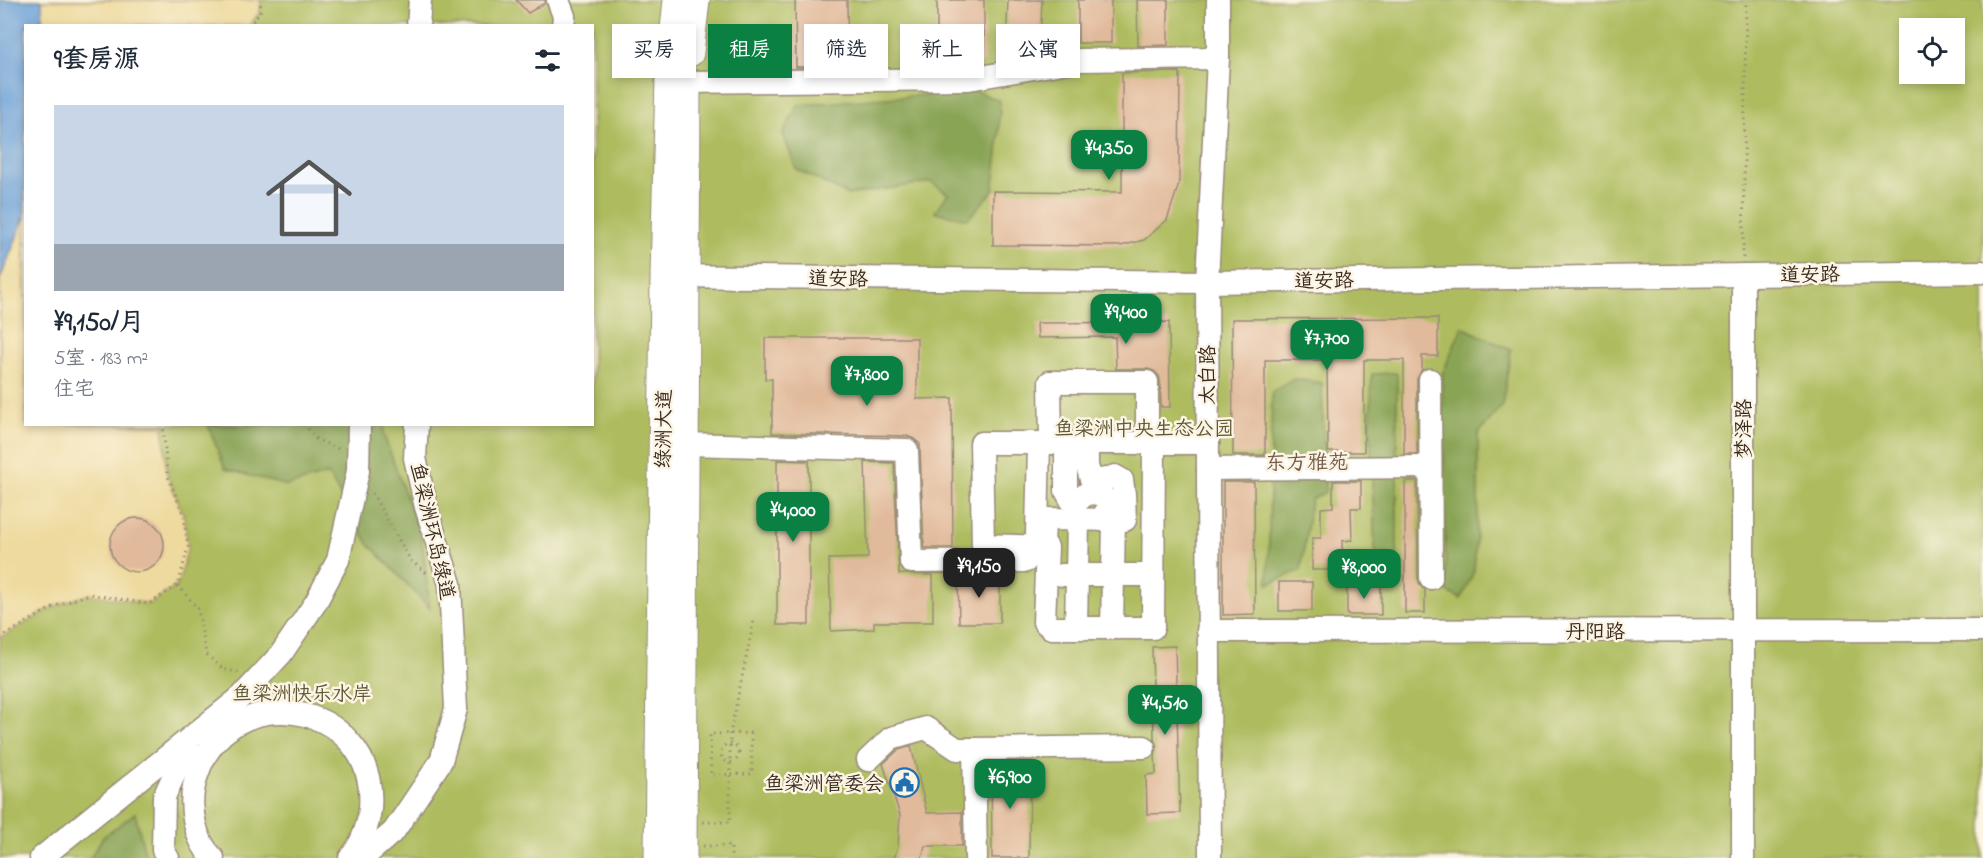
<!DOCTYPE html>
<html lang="zh">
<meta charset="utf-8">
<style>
body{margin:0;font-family:"Indie Flower","LXGW WenKai TC",sans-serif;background:#f2f2f3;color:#1f2937;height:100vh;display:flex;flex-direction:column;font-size:22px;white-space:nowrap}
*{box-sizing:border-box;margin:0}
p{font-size:20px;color:#747a83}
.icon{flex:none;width:33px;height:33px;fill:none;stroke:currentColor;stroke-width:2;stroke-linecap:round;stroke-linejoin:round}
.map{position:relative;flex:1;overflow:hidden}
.sheet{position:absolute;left:24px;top:24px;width:570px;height:402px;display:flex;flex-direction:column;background:#fff;border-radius:0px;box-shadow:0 3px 9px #0003}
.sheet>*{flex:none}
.hud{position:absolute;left:612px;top:24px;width:570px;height:54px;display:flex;gap:12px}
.tools{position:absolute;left:1899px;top:18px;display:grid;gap:12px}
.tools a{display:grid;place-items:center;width:66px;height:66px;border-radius:0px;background:#fff;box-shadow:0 3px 9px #0003;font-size:30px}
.price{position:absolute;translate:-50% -51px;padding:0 14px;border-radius:12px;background:#0b8043;color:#fff;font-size:20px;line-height:39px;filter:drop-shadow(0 2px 3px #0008)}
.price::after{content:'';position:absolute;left:50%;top:36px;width:18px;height:14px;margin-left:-9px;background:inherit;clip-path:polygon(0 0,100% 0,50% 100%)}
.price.selected{background:#222;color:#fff}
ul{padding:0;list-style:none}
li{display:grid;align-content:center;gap:12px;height:318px;padding:0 30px}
li span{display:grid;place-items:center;height:186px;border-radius:0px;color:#555}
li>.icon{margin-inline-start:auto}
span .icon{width:108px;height:108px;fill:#fffc;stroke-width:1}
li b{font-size:26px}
h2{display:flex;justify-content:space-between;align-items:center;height:72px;padding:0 30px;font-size:26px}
.chip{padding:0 21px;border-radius:0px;background:#fff;box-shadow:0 3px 9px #0003;font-size:21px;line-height:54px}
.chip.selected{background:#0b8043;color:#fff}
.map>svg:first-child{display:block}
.green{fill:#aebc5f;stroke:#74733e;stroke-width:1.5;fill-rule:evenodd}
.forest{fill:#8aa456;stroke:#62673a;stroke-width:1.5}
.sand{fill:#eeda9e;stroke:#94825e;stroke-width:1.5}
.water{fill:#6da2d9;stroke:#54667c;stroke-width:1.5}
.building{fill:#e1ba9b}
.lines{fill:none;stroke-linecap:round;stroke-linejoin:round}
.minor-casing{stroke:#998a78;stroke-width:25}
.major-casing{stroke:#998a78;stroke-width:29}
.path{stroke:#998a78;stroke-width:3;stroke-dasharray:1.5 4.5;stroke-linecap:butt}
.minor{stroke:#fff;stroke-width:22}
.major{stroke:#fff;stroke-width:27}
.labels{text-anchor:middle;stroke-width:5;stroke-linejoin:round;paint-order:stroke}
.street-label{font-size:20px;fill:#3b2a1e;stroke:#fcf5e5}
.park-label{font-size:20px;fill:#5e5632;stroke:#fcf5e5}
.poi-label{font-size:20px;fill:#3b2a1e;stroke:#fcf5e5;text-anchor:end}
.neighbourhood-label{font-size:21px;fill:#755c4a;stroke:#fcf5e5}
</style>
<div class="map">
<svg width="1983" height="858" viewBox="0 0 1983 858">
<rect width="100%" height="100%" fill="#fcf5e5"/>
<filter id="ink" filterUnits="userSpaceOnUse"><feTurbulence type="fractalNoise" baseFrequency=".0167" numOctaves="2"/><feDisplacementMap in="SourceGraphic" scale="12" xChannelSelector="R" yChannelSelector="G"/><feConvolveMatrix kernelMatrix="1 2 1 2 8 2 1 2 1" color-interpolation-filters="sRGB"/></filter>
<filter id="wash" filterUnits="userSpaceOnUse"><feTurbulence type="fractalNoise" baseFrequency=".008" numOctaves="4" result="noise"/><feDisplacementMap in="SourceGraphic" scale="24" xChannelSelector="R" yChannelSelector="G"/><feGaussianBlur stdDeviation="1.35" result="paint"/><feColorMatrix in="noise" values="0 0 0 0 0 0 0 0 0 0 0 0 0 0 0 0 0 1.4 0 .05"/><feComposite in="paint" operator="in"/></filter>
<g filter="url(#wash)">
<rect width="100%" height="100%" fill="#f7ead2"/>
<path class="green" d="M42 0H1983V858H0V279L25 216 26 424H592V26H42ZM1910 28H1954V74H1910Z"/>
<g class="forest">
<polygon points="976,91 1000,101 998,153 993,191 968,219 935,212 948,194 931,182 848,195 796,169 783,134 798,105"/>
<polygon points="1462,327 1511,350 1502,406 1478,434 1478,507 1474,571 1461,599 1446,591 1442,375"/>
<polygon points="1397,373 1397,563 1387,570 1375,550 1370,426 1372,374"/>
<polygon points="1294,379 1322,383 1325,492 1311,500 1301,570 1268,584 1272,392"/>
<polygon points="208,425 385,425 383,433 422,540 430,608 368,543 328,474 287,486 225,469"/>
<polygon points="135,813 146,858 90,858 103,837"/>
</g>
<g class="sand">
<polygon points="42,0 261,0 260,12 249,26 42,25"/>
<polygon points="25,216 26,424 163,425 167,474 184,516 188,547 178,585 149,604 89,594 53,607 0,638 0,279"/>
</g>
<polygon class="water" points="0,0 42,0 42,25 26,26 25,216 0,279"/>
<g id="blocks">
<g class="building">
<polygon points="516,0 545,0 545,3 528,13"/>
<polygon points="795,0 847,0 848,67 796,67"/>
<polygon points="937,0 984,0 984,63 968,66 937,66"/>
<polygon points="1008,0 1042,0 1040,49 1006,47"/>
<rect x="1078" y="0" width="33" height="43"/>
<polygon points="1137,0 1168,0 1168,45 1138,46"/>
<polygon points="1180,72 1179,184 1167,220 1144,240 1121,246 993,245 993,191 1122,192 1122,73"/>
<polygon points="1438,318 1438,356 1422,356 1422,369 1417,379 1417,454 1404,454 1404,360 1364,360 1364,452 1328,452 1327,360 1265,360 1265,455 1233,455 1232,319"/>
<polygon points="1169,322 1170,407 1161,407 1160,381 1159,376 1154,371 1147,369 1116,369 1115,337 1038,338 1037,323"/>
<polygon points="765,338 917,338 917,399 952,398 953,548 924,548 920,450 920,444 914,439 907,436 772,433 772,379 765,379"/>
<polygon points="777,460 809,461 809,625 777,625"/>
<polygon points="865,462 894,463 899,574 933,575 933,622 874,622 874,629 831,631 829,559 868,558"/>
<polygon points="1333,481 1361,481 1361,508 1351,508 1352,540 1342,541 1343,570 1312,570 1312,538 1321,538 1321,508 1333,507"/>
<polygon points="1405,481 1417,481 1418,578 1420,585 1425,590 1425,613 1405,613"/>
<polygon points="1223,482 1254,482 1255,614 1223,615"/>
<circle cx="137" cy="545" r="27"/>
<polygon points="958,575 1000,575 1000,623 959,623"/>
<rect x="1279" y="582" width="33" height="29"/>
<rect x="1347" y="585" width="34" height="30"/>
<polygon points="1175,646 1180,813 1147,814 1146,775 1156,774 1155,755 1157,747 1154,739 1152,647"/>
<polygon points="911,746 927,813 962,812 962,846 925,846 922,858 894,858 898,846 900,815 883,764 898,750"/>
<polygon points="991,762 1030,762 1029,858 992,858"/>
</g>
</g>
</g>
<g filter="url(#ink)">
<use href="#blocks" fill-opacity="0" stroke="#998a78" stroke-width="1.5"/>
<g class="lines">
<defs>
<g id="minor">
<polyline points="558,0 564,16 563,26"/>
<polyline points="418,26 420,0"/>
<polyline points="688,82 969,79 1080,60 1218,58"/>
<polyline points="1743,275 1743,858"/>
<polyline points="669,276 1207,282 1983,272"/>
<polyline points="1430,380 1431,578"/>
<polyline points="1051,443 1050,382 1147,382 1147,443"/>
<polyline points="1066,443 1066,491 1071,500 1078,501 1087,493 1100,494 1110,503 1102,520"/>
<polyline points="685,444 907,450 911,562 1026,561"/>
<polyline points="1154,444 1153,628 1051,628 1044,622 1047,547 983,545 981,443 1208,443"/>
<polyline points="1208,469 1430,467"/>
<polyline points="1037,534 1039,443"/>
<polyline points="1043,547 1044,519 1125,520 1124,494 1122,480 1115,476 1103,480 1091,479 1087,466 1087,443"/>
<polyline points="1062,575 1153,575"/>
<polyline points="1076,628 1078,520"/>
<polyline points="1112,628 1114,520"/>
<polyline points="1208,631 1983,630"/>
<polyline points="868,760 891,738 926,728 957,749 974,749"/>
<polyline points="41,858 242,696 281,654 316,602 338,560 358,471 359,424"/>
<polyline points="168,858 163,850 164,797 188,744"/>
<path d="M213 858C195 841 189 808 194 786 219 672 379 698 370 808 368 827 362 844 350 858"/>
<polyline points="363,858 394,831 441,761 456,709 450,584 426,507 415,458 417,424"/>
<polyline points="976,858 974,749 1144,747"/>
<polyline points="1210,858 1207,282 1218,58 1218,0"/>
</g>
<g id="major">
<polyline points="690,53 696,0"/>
<polyline points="658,858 664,276 669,77 677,0"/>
<polyline points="683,858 687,91"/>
</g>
</defs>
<use href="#minor" class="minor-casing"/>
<use href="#major" class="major-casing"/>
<g class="path">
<polyline points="249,26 260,12 261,0"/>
<polyline points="1743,258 1746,0"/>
<polyline points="304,424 316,439 341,450"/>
<polyline points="372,493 411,561 427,573"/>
<polyline points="178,585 198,609 206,654 223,669 241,673"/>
<polyline points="0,638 53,607 89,594 149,604 178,585 188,547 184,516 167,474 163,424"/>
<polygon points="751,733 752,774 711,775 710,734"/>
<circle cx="730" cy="753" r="9"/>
<polyline points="703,822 730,822 730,734 754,620"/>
<polyline points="703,846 731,846 731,858"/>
</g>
<use href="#minor" class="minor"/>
<use href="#major" class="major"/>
</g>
</g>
<defs>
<symbol id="civic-ring" viewBox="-11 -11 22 22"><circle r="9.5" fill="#fcf5e5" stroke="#1f6fb2" stroke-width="1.5"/><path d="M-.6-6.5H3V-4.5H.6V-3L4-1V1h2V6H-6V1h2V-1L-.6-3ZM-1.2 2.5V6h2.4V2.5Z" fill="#1f6fb2"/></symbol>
</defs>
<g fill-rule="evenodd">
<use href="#civic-ring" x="888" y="766" width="33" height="33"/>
</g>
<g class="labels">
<g class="street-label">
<text transform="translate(1810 274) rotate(-1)" y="7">道安路</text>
<text transform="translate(838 278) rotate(1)" y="7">道安路</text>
<text transform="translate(1324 280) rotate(-1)" y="7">道安路</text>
<text transform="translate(1207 375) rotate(-90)" y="7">太白路</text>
<text transform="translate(663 429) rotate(-89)" y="7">绿洲大道</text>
<text transform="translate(1743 429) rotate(-90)" y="7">梦泽路</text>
<text transform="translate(433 531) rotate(77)" y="7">鱼梁洲环岛绿道</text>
<text x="1595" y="638">丹阳路</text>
</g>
<g class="park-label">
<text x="1144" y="435">鱼梁洲中央生态公园</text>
<text x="302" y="700">鱼梁洲快乐水岸</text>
</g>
<g class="poi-label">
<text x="884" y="790">鱼梁洲管委会</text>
</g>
<g class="neighbourhood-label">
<text x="1307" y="469">东方雅苑</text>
</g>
</g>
</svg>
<div class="tools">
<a><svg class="icon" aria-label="locate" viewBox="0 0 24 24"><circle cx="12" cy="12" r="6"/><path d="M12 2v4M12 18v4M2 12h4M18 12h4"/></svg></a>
</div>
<b class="price" style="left:1109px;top:181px">¥4,350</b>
<b class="price" style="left:1126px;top:345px">¥9,400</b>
<b class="price" style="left:1327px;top:371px">¥7,700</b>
<b class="price" style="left:867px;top:407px">¥7,800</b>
<b class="price" style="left:793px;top:543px">¥4,000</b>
<b class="price selected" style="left:979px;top:599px">¥9,150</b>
<b class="price" style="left:1364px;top:600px">¥8,000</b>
<b class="price" style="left:1165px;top:736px">¥4,510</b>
<b class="price" style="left:1010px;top:810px">¥6,900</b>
<div class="hud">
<a class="chip">买房</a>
<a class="chip selected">租房</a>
<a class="chip">筛选</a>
<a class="chip">新上</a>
<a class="chip">公寓</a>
</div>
<section class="sheet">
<h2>9套房源<svg class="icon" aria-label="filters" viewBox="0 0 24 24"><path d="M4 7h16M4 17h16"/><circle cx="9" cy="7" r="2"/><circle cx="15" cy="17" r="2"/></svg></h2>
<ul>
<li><span style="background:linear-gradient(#c9d6e8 75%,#9aa5b1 0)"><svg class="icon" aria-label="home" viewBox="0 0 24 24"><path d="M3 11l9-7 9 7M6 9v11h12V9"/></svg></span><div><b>¥9,150/月</b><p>5室 · 183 m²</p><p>住宅</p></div></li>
</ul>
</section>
</div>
